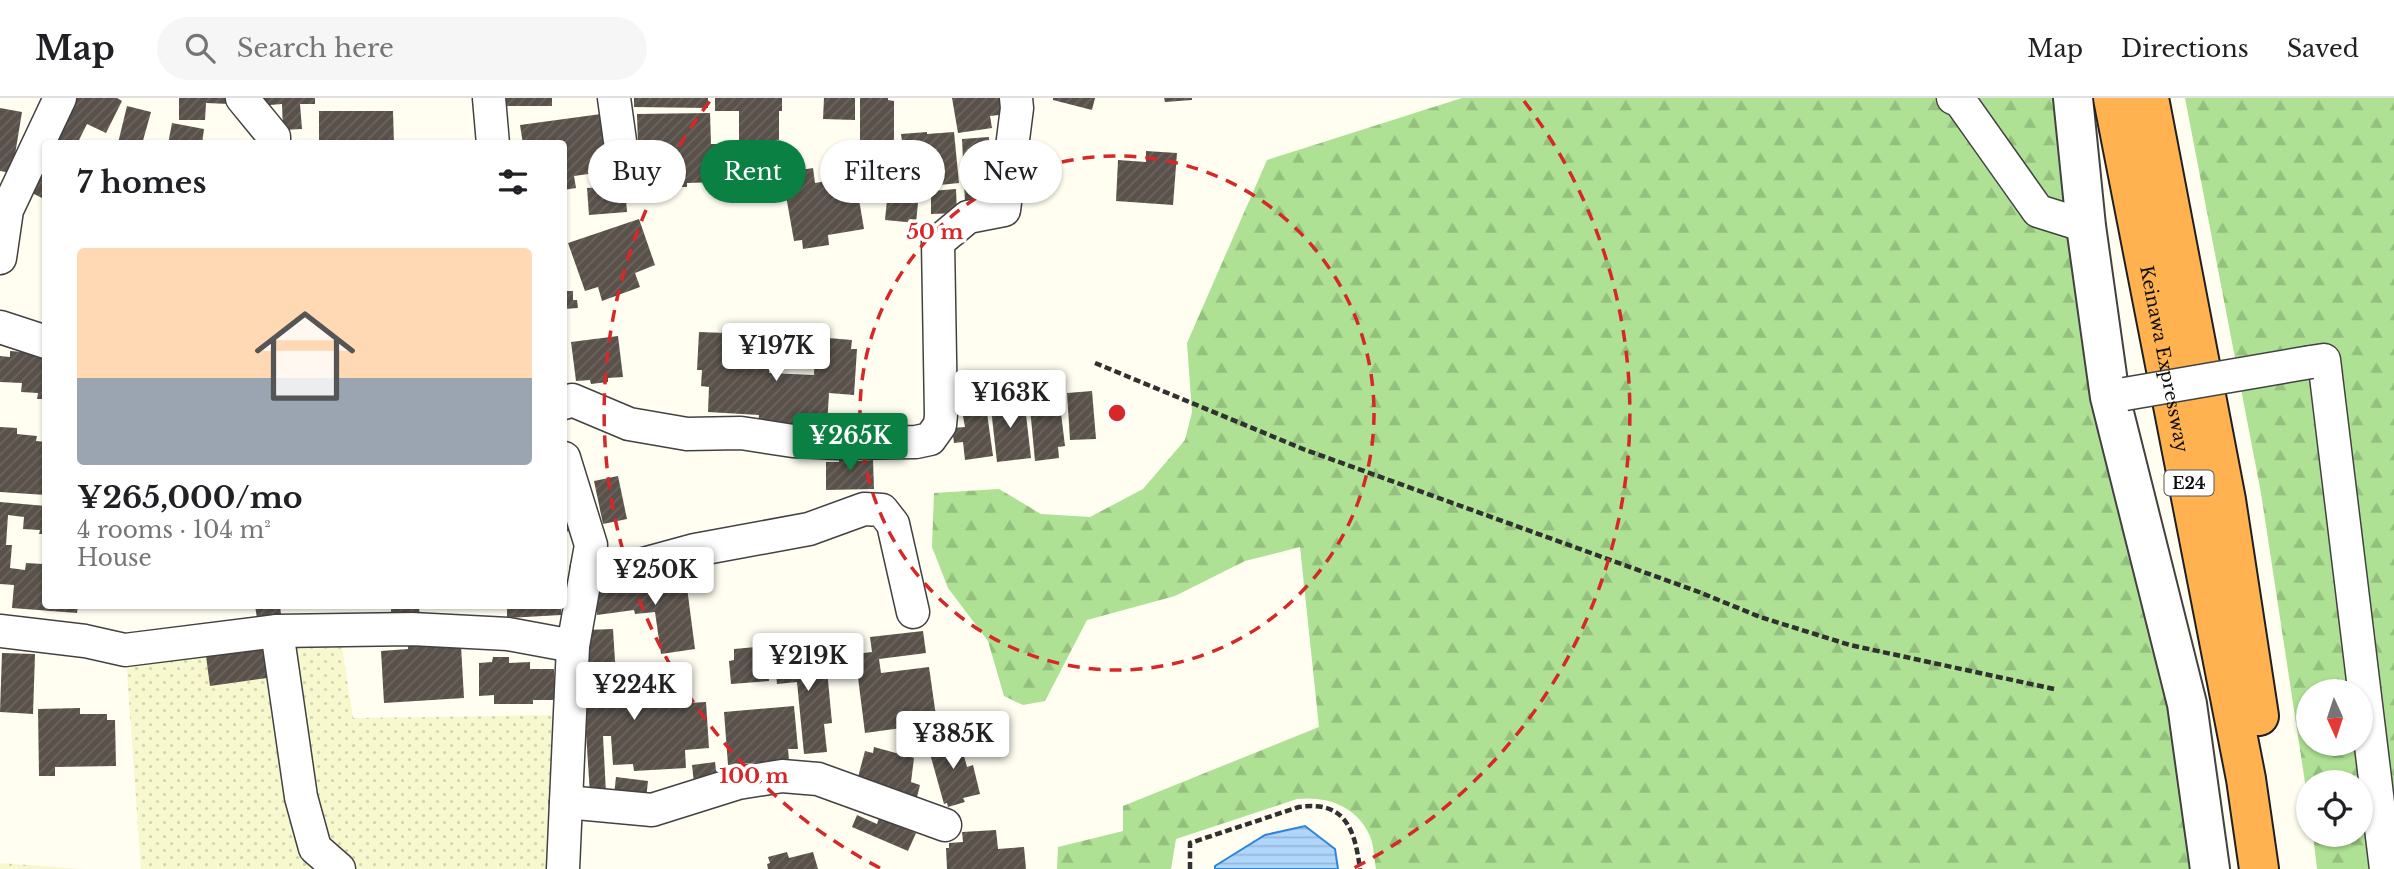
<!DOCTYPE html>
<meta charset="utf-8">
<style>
body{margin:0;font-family:"Libre Baskerville",serif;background:#f6f6f6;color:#202124;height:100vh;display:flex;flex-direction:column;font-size:26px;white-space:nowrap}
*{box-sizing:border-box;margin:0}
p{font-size:23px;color:#757577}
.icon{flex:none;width:38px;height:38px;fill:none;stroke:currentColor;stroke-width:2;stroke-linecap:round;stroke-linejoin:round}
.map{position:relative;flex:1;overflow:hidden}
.sheet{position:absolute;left:42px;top:42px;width:525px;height:469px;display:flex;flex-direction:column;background:#fff;border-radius:7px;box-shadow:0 2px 5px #0004}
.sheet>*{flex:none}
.hud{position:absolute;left:588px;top:42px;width:665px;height:63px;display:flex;gap:14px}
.needle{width:46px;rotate:177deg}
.controls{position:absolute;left:2296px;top:581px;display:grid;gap:14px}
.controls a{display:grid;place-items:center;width:77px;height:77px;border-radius:50%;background:#fff;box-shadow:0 2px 5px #0004;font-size:35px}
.price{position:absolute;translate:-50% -60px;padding:0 16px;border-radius:7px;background:#fff;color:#222;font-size:23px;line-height:46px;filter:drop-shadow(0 2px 4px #0008)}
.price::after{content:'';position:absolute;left:50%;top:42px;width:21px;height:16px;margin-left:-10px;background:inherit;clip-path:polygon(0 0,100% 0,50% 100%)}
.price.on{background:#0b8043;color:#fff}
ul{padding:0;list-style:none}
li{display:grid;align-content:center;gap:14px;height:371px;padding:0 35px}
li+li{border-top:2px solid #e0e0e0}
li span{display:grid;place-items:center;height:217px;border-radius:7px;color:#555}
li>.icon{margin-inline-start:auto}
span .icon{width:126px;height:126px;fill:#fffc;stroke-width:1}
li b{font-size:30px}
h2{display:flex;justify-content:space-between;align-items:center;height:84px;padding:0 35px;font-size:30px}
.chip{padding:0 24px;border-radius:32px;background:#fff;box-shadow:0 2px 5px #0004;font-size:24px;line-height:63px}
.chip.on{background:#0b8043;color:#fff}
header{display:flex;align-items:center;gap:42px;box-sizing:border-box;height:98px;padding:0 35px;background:#fff;border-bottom:2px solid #e0e0e0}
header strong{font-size:33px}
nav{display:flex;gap:38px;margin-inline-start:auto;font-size:24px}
.search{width:490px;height:63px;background:#f6f6f6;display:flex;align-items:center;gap:18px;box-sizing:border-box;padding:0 24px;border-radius:38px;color:#757577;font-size:26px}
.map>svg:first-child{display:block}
.farmland{fill:url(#farmland-dots)}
.forest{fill:url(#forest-firs);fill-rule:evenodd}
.water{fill:url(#water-rules);stroke:#2f84db;stroke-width:2}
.building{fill:url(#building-hatch)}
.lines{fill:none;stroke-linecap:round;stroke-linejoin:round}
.minor-casing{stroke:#424242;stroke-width:35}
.tertiary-casing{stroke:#424242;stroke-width:42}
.motorway-casing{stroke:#202020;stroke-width:42}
.path{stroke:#313131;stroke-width:4.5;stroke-dasharray:7 3.5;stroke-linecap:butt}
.minor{stroke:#fff;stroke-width:32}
.tertiary{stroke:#fff;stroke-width:38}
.motorway{stroke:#ffb24f;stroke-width:38}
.minor-bridge-casing{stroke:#424242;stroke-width:35;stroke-linecap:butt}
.minor-bridge{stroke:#fff;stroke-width:32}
.ring{fill:none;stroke:#d62828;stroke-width:3.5;stroke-dasharray:12 9}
.labels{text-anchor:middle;stroke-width:7;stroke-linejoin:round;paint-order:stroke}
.shield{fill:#fff;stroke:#575757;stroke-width:2}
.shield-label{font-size:16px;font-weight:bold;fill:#0f0f0f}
.street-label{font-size:18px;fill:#0f0f0f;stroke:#fff}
.centre{fill:#d62828;stroke:#fff;stroke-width:3.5}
.ring-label{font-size:21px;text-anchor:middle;font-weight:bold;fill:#d62828;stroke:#fff;stroke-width:7;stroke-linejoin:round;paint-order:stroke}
</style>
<header>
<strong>Map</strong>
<div class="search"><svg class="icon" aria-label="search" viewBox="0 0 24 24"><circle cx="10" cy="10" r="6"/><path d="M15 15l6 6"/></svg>Search here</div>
<nav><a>Map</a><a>Directions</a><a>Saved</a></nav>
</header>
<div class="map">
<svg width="2394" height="771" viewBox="0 0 2394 771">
<defs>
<pattern id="farmland-dots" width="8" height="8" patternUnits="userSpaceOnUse" patternTransform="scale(1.75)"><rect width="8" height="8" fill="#f7f8cd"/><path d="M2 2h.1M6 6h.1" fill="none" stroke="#d3d3af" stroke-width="1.8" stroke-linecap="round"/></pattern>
<pattern id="forest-firs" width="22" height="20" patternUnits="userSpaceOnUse" patternTransform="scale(1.75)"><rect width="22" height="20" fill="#aee193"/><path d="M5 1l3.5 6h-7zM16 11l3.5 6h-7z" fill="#94c07e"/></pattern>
<pattern id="water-rules" width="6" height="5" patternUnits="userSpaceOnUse" patternTransform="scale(1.75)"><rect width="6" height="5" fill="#afd7fc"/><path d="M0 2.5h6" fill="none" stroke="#95b7d7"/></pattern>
<pattern id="building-hatch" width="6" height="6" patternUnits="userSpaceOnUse" patternTransform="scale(1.75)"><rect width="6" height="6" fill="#59514a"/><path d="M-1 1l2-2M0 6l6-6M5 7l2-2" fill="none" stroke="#6c6560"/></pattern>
</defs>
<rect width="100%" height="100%" fill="#fffef1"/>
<g class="farmland">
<polygon points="340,536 353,620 561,617 556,771 340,771 324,757 287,540"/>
<polygon points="275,543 324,771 141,771 126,560"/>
<polygon points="0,765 84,771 0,771"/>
</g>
<g class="forest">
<path d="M1462 0H2058L2172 609 2194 771H1376C1374 761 1374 748 1370 738 1357 708 1327 698 1297 701L1176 741 1171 771H1057L1058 749 1123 733V708L1319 629 1300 449 1245 463 1175 498 1087 522 1045 603 1023 607 1004 598 988 543 948 490 932 449 934 395 999 391 1041 416 1090 419 1143 391 1185 342 1192 314 1187 245 1267 62Z"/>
<path d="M2185 0H2394V771H2317L2313 737H2361V684H2308V704L2261 395ZM2308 593H2361V646H2308Z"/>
</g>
<polygon class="water" points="1305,728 1335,751 1338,771 1215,771 1215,768 1265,737"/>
<g class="building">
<polygon points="77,0 117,0 122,3 106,35 87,26 77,46 54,46"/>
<polygon points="179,0 229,0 229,6 206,5 205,22 179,22"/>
<polygon points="258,0 315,0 315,6 300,6 302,31 283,32 282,6 258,8"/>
<rect x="504" y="0" width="48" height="8"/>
<polygon points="634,0 708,0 708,10 634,9"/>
<polygon points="715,0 782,0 782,13 779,13 779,42 739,42 739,13 715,13"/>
<polygon points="824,0 855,0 855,22 823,21"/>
<polygon points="860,0 888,0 888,2 894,3 894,42 860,42"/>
<polygon points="952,0 1006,0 1008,16 990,18 992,30 958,35"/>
<polygon points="1053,0 1095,0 1092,12 1053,2"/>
<polygon points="1164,0 1192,0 1192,2 1165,4"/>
<polygon points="127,8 151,14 142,46 118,45"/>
<polygon points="0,10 22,14 12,75 0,73"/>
<polygon points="319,13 393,13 394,46 313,46 313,43 319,43"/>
<polygon points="710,15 711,46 717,46 718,84 687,85 687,89 664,89 663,51 638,51 637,16"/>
<polygon points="601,16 610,73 574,78 576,90 564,92 564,46 523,46 520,27"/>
<polygon points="172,25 204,31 202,46 168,46"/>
<polygon points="927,34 927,36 954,34 959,85 871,94 868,64 886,62 884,45 902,43 901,36"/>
<polygon points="989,39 990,76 997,75 998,103 965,105 962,41"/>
<polygon points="1146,53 1177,55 1173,107 1116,103 1118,62 1146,64"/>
<polygon points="46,62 46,102 30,94"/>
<polygon points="813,70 815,85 855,78 864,131 828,137 829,147 803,151 802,142 794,143 782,75"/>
<polygon points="625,88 627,114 589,117 587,90"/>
<polygon points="956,91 957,115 931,116 931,93"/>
<polygon points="887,102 918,105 916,125 885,122"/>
<polygon points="639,121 655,167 635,175 640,189 602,203 598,189 585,193 568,145"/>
<polygon points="564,185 566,185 566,193 573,193 573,202 577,202 578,210 564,211"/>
<polygon points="699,234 726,235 725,243 731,244 730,261 770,263 769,275 814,277 816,239 852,242 851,251 857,251 854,297 829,295 827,328 758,326 759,317 708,314 709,289 701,288 702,272 697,272"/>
<polygon points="618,238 623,279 608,280 608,284 591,286 590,282 576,283 571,244"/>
<polygon points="10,253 35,255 35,259 46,260 46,301 37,301 38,295 21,294 22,285 0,284 0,258 10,259"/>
<polygon points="1092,293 1096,341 1070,342 1067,295"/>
<polygon points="1017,298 1019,309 1025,308 1031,360 997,364 990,302"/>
<polygon points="1060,307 1065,348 1058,349 1059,360 1035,363 1030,310"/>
<polygon points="987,315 993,358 965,362 963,344 954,345 952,330 965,329 963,318"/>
<polygon points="0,329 17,330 17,336 37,338 36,343 46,344 46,397 0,394"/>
<polygon points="857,354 858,363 873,362 874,391 826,392 826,364 839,364 839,355"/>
<polygon points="618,378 627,421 603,426 594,383"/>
<polygon points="0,404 46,408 44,436 39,436 40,432 23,431 24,419 8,417 6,447 12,447 10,470 25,472 26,465 43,466 42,470 46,471 46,508 78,508 77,515 12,510 14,487 0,486"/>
<polygon points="564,410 570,433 564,434"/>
<polygon points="685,474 695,551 661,556 655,514 635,516 634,512 597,517 594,492 629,487 629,481"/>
<polygon points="255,508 280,508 282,524 258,526"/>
<polygon points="391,508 427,508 427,510 419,510 420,518 391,519"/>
<polygon points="507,508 561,508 561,517 507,520"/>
<polygon points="613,531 617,595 615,596 616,609 706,604 709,650 685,652 686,670 634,673 633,666 613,667 611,638 603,638 606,695 590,696 584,604 588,604 586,579 589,579 586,532"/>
<polygon points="923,533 926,555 879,561 881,575 929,569 936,618 915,620 916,628 865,635 855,556 872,554 870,539"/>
<polygon points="435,545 436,549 461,548 464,600 384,605 381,553 408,551 408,547"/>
<polygon points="766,548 769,583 731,586 729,563 734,562 734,551"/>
<polygon points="825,550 832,625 824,626 827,654 804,656 797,584 777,586 774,555"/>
<polygon points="263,551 267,580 210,588 206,558"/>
<polygon points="2,555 35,556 33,616 0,614"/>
<polygon points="493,559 509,559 509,565 530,564 530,571 554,571 555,602 533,602 533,606 494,606 494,597 479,598 479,565 492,564"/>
<polygon points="794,608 798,651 788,651 789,662 728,667 724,614"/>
<polygon points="80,610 80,616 107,616 107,622 115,622 116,668 55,669 55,678 39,678 38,611"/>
<polygon points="958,636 967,669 973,667 980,696 963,700 965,704 948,709 947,705 944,706 927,645"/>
<polygon points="874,649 914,660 911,684 920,687 916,703 858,689 861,679 858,679 865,653 873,655"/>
<polygon points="715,664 717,681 694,685 692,667"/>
<polygon points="616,679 648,683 646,701 614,697"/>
<polygon points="857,717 877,726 879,720 916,735 908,753 852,729"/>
<polygon points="996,732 998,751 1024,749 1026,771 947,771 946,750 949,750 949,745 963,744 962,734"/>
<polygon points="787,754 789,760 813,754 818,771 768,771 767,766 770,765 768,759"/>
</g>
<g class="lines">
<defs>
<g id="minor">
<polyline points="242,0 274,39 274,46"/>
<polyline points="489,0 493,46"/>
<polyline points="614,0 620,43"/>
<polyline points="1953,0 1960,3 2038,113 2086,128"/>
<polyline points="0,160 7,112 60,0"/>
<polyline points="0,229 46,244"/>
<polyline points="2311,264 2324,262 2386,771"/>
<polyline points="564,305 572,302 629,326 687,336 741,335 793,343 838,345 916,344 930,341 940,327 941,317 938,144 968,119 1004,112 1017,10 1016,0"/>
<polyline points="587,470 640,467 695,452 809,431 864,411 882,412 893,426 913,514"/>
<polyline points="0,533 85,543 125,552 277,533 412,531 508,536 573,548"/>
<polyline points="277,533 301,699 315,750 339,771"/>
<polyline points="566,704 652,712 738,685 782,678 818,681 945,727"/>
<polyline points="563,771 573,548 591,447 564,360"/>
</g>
<polyline id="tertiary" points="2073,0 2086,128 2110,299 2187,606 2210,771"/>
<g id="motorway">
<path id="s1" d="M2113 0 2246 681 2259 771"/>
<polyline points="2149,0 2226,402 2259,618"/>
</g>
</defs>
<use href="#minor" class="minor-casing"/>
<use href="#tertiary" class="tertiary-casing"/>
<use href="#motorway" class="motorway-casing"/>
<g class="path">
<polyline points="1095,265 1303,351 1699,494 1760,519 1850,547 2054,591"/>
<path d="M1190 771V745L1299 709C1346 702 1355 733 1360 771"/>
</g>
<use href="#minor" class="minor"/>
<use href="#tertiary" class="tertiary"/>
<use href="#motorway" class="motorway"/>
<defs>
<polyline id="minor-bridge" points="2125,296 2311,264"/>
</defs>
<use href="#minor-bridge" class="minor-bridge-casing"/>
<use href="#minor-bridge" class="minor-bridge"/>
</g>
<g class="ring">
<circle cx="1117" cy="315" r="257"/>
<path d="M880 770A513 513 0 0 1 710 3M1524 3A513 513 0 0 1 1354 770"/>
</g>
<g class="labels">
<rect class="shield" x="2164.5" y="372.5" width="49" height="25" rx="5"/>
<g class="shield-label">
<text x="2189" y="391">E24</text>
</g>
<g class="street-label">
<text dy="6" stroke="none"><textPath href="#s1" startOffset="266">Keinawa Expressway</textPath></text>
</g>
</g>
<circle cx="1117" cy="315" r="10" class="centre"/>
<g class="ring-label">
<text x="935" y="141">50 m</text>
<text x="754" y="685">100 m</text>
</g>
</svg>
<div class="controls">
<a><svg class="needle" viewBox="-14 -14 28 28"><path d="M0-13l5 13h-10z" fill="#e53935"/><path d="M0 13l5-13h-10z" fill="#757577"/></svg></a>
<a><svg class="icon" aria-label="locate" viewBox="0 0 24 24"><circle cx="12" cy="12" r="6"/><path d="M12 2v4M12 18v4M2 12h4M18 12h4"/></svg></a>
</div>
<b class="price" style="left:776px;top:285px">¥197K</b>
<b class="price" style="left:1010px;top:332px">¥163K</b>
<b class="price on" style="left:850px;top:375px">¥265K</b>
<b class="price" style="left:655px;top:509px">¥250K</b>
<b class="price" style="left:808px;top:595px">¥219K</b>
<b class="price" style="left:634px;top:624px">¥224K</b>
<b class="price" style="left:953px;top:673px">¥385K</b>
<div class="hud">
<a class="chip">Buy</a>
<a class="chip on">Rent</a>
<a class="chip">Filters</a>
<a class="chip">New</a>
</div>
<section class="sheet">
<h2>7 homes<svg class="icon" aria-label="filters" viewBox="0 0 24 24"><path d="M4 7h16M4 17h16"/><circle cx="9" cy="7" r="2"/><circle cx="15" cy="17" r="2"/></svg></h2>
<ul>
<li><span style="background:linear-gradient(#ffd9b3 60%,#9aa5b1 0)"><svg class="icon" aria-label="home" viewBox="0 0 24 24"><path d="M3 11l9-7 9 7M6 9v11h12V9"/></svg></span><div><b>¥265,000/mo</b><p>4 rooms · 104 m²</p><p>House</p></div></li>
</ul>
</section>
</div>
